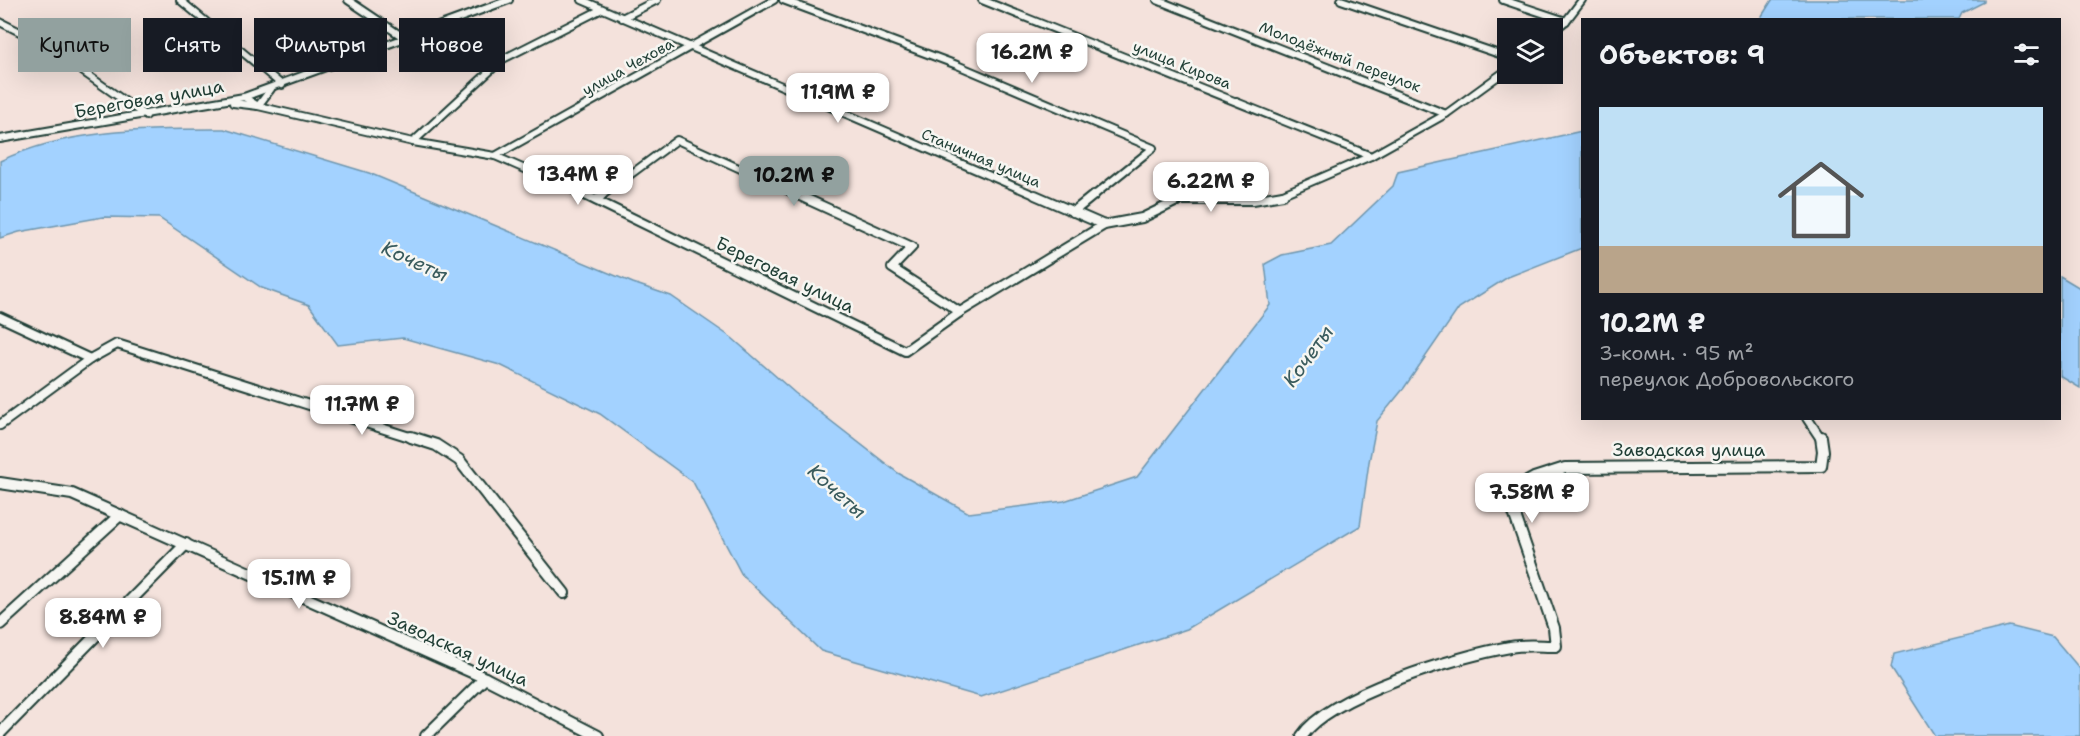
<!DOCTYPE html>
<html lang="ru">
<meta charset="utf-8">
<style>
body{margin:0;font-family:"Shantell Sans",sans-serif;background:#242831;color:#f1f3f6;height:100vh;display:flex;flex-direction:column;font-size:22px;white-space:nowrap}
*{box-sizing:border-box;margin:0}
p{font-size:20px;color:#9ea1a6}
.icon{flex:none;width:33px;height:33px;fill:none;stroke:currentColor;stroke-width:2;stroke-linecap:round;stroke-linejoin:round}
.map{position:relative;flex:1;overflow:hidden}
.side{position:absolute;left:1581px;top:18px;width:480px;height:402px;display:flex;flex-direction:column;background:#171b24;border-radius:0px;box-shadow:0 6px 24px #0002}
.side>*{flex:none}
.guide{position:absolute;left:18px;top:18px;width:570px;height:54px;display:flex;gap:12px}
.tools{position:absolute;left:1497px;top:18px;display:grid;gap:12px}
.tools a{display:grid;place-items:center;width:66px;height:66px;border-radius:0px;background:#171b24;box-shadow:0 6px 24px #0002;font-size:30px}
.price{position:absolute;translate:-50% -51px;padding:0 14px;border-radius:12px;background:#fff;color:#222;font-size:20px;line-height:39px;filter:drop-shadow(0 2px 3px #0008)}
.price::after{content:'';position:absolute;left:50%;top:36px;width:18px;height:14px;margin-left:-9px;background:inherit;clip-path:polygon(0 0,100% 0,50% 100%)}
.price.on{background:#92a19f;color:#111}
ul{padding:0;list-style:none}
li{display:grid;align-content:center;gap:12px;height:318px;padding:0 18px}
li span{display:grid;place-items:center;height:186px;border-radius:0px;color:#555}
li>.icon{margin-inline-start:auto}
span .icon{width:108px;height:108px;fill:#fffc;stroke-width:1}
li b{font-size:26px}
h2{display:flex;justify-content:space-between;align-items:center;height:72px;padding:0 18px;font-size:26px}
.chip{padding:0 21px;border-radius:0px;background:#171b24;box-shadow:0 6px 24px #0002;font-size:21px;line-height:54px}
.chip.on{background:#92a19f;color:#111}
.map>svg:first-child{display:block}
.water{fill:#a3d2ff;stroke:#6e96ae;stroke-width:1.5}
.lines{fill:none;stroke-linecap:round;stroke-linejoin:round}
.minor-far2-casing{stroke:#1f3d34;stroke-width:10}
.minor-far1-casing{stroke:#1f3d34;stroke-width:12}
.minor-casing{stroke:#1f3d34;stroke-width:14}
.minor-far2{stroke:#f6f6f2;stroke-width:6}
.minor-far1{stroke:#f6f6f2;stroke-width:8}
.minor{stroke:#f6f6f2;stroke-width:10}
.labels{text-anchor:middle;stroke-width:5;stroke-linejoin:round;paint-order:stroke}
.far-street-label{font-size:15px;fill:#1f3d34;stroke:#f6f6f2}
.street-label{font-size:18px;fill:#1f3d34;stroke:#f6f6f2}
.water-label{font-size:20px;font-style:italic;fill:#395b5d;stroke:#f6f6f2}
</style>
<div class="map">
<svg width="2080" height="736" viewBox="0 0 2080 736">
<rect width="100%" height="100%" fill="#f4e2dc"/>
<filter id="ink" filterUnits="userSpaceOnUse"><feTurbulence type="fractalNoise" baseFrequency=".0167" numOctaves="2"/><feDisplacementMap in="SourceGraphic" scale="12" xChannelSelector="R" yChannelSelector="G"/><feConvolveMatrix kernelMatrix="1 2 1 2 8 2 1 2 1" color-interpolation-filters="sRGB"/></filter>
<g filter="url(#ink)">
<g class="water">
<polygon points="1772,0 1984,0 1984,2 1962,13 1959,19 1760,19"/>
<path d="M224 129 369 173 633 283 671 296 732 338 795 393 898 473 969 513 1064 501 1137 477 1270 305 1265 264 1282 255 1331 245 1393 186 1398 172 1582 131V248L1508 277 1459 308 1404 388 1377 421 1369 462 1360 526 1187 629 981 697 821 651 742 575 693 482 600 414 500 365 403 338 338 345 309 305 262 288 159 218 103 217 19 232 0 238V161C69 128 149 129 224 129Z"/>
<polygon points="2060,276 2080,288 2080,388 2060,376"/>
<polygon points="2009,626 2053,637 2080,669 2080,736 1935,736 1891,667 1894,654"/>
</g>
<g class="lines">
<defs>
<g id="minor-far2">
<polyline points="180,0 282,85"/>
<polyline points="348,0 406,39"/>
<polyline points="582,0 1039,197"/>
<polyline points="783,0 957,65 1153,148 1092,197"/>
<polyline points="982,0 1371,156"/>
<polyline points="1157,0 1446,114"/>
<polyline points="1341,0 1508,57"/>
<polyline points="1503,0 1566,21"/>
<polyline points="622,18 657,0"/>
<polyline points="0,22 42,43 146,116"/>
<polyline points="1552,32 1566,21 1582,0"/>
<polyline points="244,97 258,106 413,142 495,156 589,197"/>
<polyline points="233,103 258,106 271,89"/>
<polyline points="0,139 244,97 509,0"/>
<polyline points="413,142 503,59 602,9"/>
<polyline points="495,156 774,0"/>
<polyline points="600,197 677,140 802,197"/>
<polyline points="1276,197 1371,156 1446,114 1508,69"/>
</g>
<g id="minor-far1">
<polyline points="585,195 905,351 960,312 1104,225 1142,218 1179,200 1253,200 1283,195"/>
<polyline points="798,195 912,247 892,268 960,312"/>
<polyline points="1035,195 1104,225"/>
<polyline points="596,200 602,195"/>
<polyline points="1073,212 1094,195"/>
<polyline points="0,317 90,359"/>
<polyline points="1807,418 1821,439"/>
<polyline points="0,425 90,359 117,344 416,439"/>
</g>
<g id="minor">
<polyline points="411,437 436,445 459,460 564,593"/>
<polyline points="0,483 72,494 485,678 598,736"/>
<polyline points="0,624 120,515"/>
<polyline points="0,733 186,544"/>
<polyline points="426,736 485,678"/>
<path d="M1302 736C1331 694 1459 656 1510 647 1524 644 1541 646 1556 646L1554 628 1512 507 1516 488 1534 478 1565 468 1821 466 1823 451 1821 437"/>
</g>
</defs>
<use href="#minor-far2" class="minor-far2-casing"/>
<use href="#minor-far1" class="minor-far1-casing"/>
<use href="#minor" class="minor-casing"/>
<use href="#minor-far2" class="minor-far2"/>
<use href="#minor-far1" class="minor-far1"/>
<use href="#minor" class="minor"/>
</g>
</g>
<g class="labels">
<g class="far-street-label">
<text transform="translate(1340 57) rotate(21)" y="5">Молодёжный переулок</text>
<text transform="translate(1182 65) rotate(22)" y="5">улица Кирова</text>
<text transform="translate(628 67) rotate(-29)" y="5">улица Чехова</text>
<text transform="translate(981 158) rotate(23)" y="5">Станичная улица</text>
</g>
<g class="street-label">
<text transform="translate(149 99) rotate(-10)" y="6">Береговая улица</text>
<text transform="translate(785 275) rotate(26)" y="6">Береговая улица</text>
<text x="1689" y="456">Заводская улица</text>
<text transform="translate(458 649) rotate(25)" y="6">Заводская улица</text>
</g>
<g class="water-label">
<text transform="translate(415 261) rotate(25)" y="7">Кочеты</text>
<text transform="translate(1308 356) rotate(-54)" y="7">Кочеты</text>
<text transform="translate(837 491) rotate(42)" y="7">Кочеты</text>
</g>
</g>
</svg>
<div class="tools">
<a><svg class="icon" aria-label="layers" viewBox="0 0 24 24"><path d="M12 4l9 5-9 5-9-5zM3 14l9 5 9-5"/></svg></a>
</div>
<b class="price" style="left:1032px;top:84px">16.2M ₽</b>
<b class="price" style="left:838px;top:124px">11.9M ₽</b>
<b class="price" style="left:578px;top:206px">13.4M ₽</b>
<b class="price on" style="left:794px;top:207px">10.2M ₽</b>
<b class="price" style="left:1211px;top:213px">6.22M ₽</b>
<b class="price" style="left:362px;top:436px">11.7M ₽</b>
<b class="price" style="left:1532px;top:524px">7.58M ₽</b>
<b class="price" style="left:299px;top:610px">15.1M ₽</b>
<b class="price" style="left:103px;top:649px">8.84M ₽</b>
<div class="guide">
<a class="chip on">Купить</a>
<a class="chip">Снять</a>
<a class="chip">Фильтры</a>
<a class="chip">Новое</a>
</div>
<section class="side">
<h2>Объектов: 9<svg class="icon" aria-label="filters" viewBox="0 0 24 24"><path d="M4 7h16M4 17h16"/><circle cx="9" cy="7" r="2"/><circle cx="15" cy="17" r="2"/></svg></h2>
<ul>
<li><span style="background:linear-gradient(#bfe0f5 75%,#b9a48a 0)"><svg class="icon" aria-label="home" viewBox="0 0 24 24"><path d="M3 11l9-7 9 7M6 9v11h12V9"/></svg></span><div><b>10.2M ₽</b><p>3-комн. · 95 m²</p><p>переулок Добровольского</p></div></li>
</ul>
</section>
</div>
